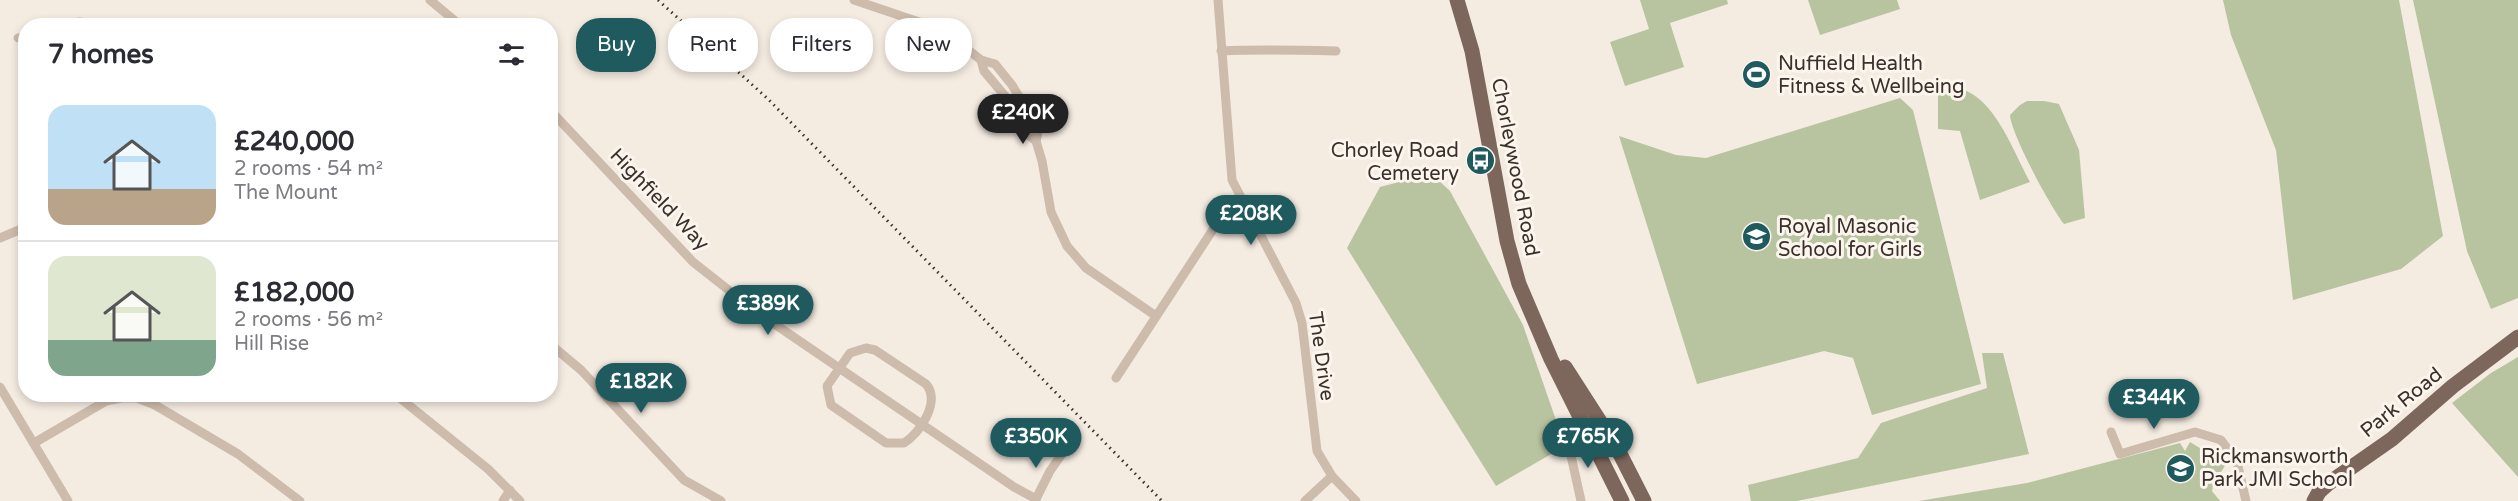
<!DOCTYPE html>
<meta charset="utf-8">
<style>
body{margin:0;font-family:"Varela Round",sans-serif;background:#f2f2f3;color:#2b2b33;height:100vh;display:flex;flex-direction:column;font-size:22px;white-space:nowrap}
*{box-sizing:border-box;margin:0}
p{font-size:20px;color:#7c7c81}
.icon{flex:none;width:33px;height:33px;fill:none;stroke:currentColor;stroke-width:2;stroke-linecap:round;stroke-linejoin:round}
.map{position:relative;flex:1;overflow:hidden}
.panel{position:absolute;left:18px;top:18px;width:540px;height:384px;display:flex;flex-direction:column;background:#fff;border-radius:24px;box-shadow:0 3px 9px #0003}
.panel>*{flex:none}
.banner{position:absolute;left:576px;top:18px;width:570px;height:54px;display:flex;gap:12px}
.price{position:absolute;translate:-50% -51px;padding:0 14px;border-radius:21px;background:#1f5a5e;color:#fff;font-size:20px;line-height:39px;filter:drop-shadow(0 2px 3px #0008)}
.price::after{content:'';position:absolute;left:50%;top:36px;width:18px;height:14px;margin-left:-9px;background:inherit;clip-path:polygon(0 0,100% 0,50% 100%)}
.price.current{background:#222;color:#fff}
ul{padding:0;list-style:none}
li{display:flex;align-items:center;gap:18px;height:150px;padding:0 30px}
li+li{border-top:2px solid #e1e1e2}
li span{display:grid;place-items:center;flex:none;width:168px;height:120px;border-radius:18px;color:#555}
li>.icon{margin-inline-start:auto}
span .icon{width:72px;height:72px;fill:#fffc;stroke-width:1}
li b{font-size:26px}
h2{display:flex;justify-content:space-between;align-items:center;height:72px;padding:0 30px;font-size:26px}
.chip{padding:0 21px;border-radius:24px;background:#fff;box-shadow:0 3px 9px #0003;font-size:21px;line-height:54px}
.chip.current{background:#1f5a5e;color:#fff}
.map>svg:first-child{display:block}
.green{fill:#b8c4a0}
.lines{fill:none;stroke-linecap:round;stroke-linejoin:round}
.street{stroke:#cdbbac;stroke-width:9}
.primary{stroke:#7d675c;stroke-width:15}
.rail{stroke:#3b302b;stroke-width:3;stroke-dasharray:1.5 4.5;stroke-linecap:butt}
.labels{text-anchor:middle;stroke-width:6;stroke-linejoin:round;paint-order:stroke}
.poi-label{font-size:20px;fill:#3b302b;stroke:#fbf5ee;text-anchor:start}
.street-label{font-size:20px;fill:#3b302b;stroke:#fbf5ee}
</style>
<div class="map">
<svg width="2518" height="501" viewBox="0 0 2518 501">
<rect width="100%" height="100%" fill="#f4ebe1"/>
<g class="green">
<polygon points="1640,0 1727,0 1728,4 1670,23 1684,67 1625,86 1610,42 1649,29"/>
<polygon points="1808,0 1897,0 1900,9 1820,35"/>
<polygon points="2223,0 2399,0 2443,236 2401,269 2293,300 2276,150 2231,35"/>
<polygon points="2413,0 2518,0 2518,298 2491,309 2467,251"/>
<path d="M1938 86C1945 87 1954 87 1961 89 1995 98 2014 153 2030 182L1980 200 1960 131 1938 129Z"/>
<polygon points="1900,98 1913,110 1981,384 1872,415 1853,358 1824,351 1697,384 1619,136 1676,155 1706,158"/>
<path d="M2027 101H2044L2059 104 2079 150 2085 218 2064 224C2051 208 2011 134 2010 115L2020 105Z"/>
<polygon points="1426,175 1437,179 1450,191 1523,325 1565,446 1496,486 1347,248 1380,187"/>
<polygon points="1982,353 2003,353 2029,454 1797,501 1751,501 1748,485 1858,458 1881,423 1987,388"/>
<polygon points="2518,357 2518,477 2452,403 2491,373"/>
<polygon points="2190,442 2226,464 2213,485 2212,491 2220,501 1919,501 2027,483 2180,443 2185,451"/>
</g>
<g class="lines">
<g class="street">
<polyline points="430,0 461,26"/>
<polyline points="854,0 928,25 957,41 981,60 995,64 1012,85 1035,123 1038,133 1036,141 1042,161 1051,212 1067,246 1086,268 1156,316"/>
<polyline points="1218,0 1232,180 1296,303 1302,323 1317,451 1332,476 1356,501"/>
<polyline points="65,26 79,22 118,26"/>
<polyline points="18,38 26,36"/>
<path d="M1221 51C1260 49 1298 50 1336 51"/>
<polyline points="981,60 984,71 1005,96 1027,134 1036,141"/>
<polyline points="550,110 693,262 754,310 1014,487 1036,499"/>
<polyline points="0,238 26,227"/>
<polyline points="550,344 581,370 684,480 721,501"/>
<path d="M866 348 875 350 926 384C941 402 920 433 904 443H886L831 405 827 386 850 353Z"/>
<polyline points="1116,378 1225,211 1229,206 1242,200"/>
<polyline points="0,387 68,501"/>
<polyline points="395,394 488,469 520,501"/>
<polyline points="2111,432 2120,454 2195,432 2221,440 2237,462 2246,501"/>
<polyline points="1568,442 1581,501"/>
<polyline points="34,443 106,401 122,398 137,398 155,405 238,454 300,501"/>
<polyline points="503,501 510,490"/>
<polyline points="1035,501 1050,471 1064,451"/>
<polyline points="1305,501 1332,476"/>
</g>
<g class="primary">
<polyline points="1457,0 1472,51 1507,241 1519,284 1551,359 1622,501"/>
<polyline points="1565,367 1617,448 1644,501"/>
<polyline points="2314,501 2319,492 2329,483 2392,439 2453,386 2518,337"/>
</g>
<polyline class="rail" points="658,0 767,98 1162,501"/>
</g>
<defs>
<symbol id="stadium-disc" viewBox="-11 -11 22 22"><circle r="9.5" fill="#1f5a5e" stroke="#fbf5ee"/><path d="M0-5a6.5 5 0 1 0 0 10a6.5 5 0 1 0 0-10ZM-3.5-1.8h7v3.6h-7Z" fill="#fff"/></symbol>
<symbol id="bus-disc" viewBox="-11 -11 22 22"><circle r="9.5" fill="#1f5a5e" stroke="#fbf5ee"/><path d="M-5-6H5V4H4V6H2V4H-2V6H-4V4H-5ZM-3.5-4V0h7V-4ZM-3.5 1.2v1.5H-2V1.2ZM2 1.2v1.5H3.5V1.2Z" fill="#fff"/></symbol>
<symbol id="school-disc" viewBox="-11 -11 22 22"><circle r="9.5" fill="#1f5a5e" stroke="#fbf5ee"/><path d="M0-5L7-2L0 1L-7-2ZM-4 1L0 2.5L4 1V4Q0 6-4 4Z" fill="#fff"/></symbol>
</defs>
<g fill-rule="evenodd">
<use href="#stadium-disc" x="1740" y="58" width="33" height="33"/>
<use href="#bus-disc" x="1464" y="144" width="33" height="33"/>
<use href="#school-disc" x="1740" y="220" width="33" height="33"/>
<use href="#school-disc" x="2164" y="452" width="33" height="33"/>
</g>
<g class="labels">
<g class="poi-label">
<text x="1778" y="70">Nuffield Health<tspan x="1778" dy="23">Fitness &amp; Wellbeing</tspan></text>
<text x="1459" y="157" text-anchor="end">Chorley Road<tspan x="1459" dy="23">Cemetery</tspan></text>
<text x="1778" y="233">Royal Masonic<tspan x="1778" dy="23">School for Girls</tspan></text>
<text x="2201" y="463">Rickmansworth<tspan x="2201" dy="23">Park JMI School</tspan></text>
</g>
<g class="street-label">
<text transform="translate(1516 167) rotate(79)" y="7">Chorleywood Road</text>
<text transform="translate(660 199) rotate(46)" y="7">Highfield Way</text>
<text transform="translate(1322 356) rotate(82)" y="7">The Drive</text>
<text transform="translate(2401 402) rotate(-39)" y="7">Park Road</text>
</g>
</g>
</svg>
<b class="price current" style="left:1023px;top:145px">£240K</b>
<b class="price" style="left:1251px;top:246px">£208K</b>
<b class="price" style="left:768px;top:336px">£389K</b>
<b class="price" style="left:641px;top:414px">£182K</b>
<b class="price" style="left:2154px;top:430px">£344K</b>
<b class="price" style="left:1036px;top:469px">£350K</b>
<b class="price" style="left:1588px;top:469px">£765K</b>
<div class="banner">
<a class="chip current">Buy</a>
<a class="chip">Rent</a>
<a class="chip">Filters</a>
<a class="chip">New</a>
</div>
<section class="panel">
<h2>7 homes<svg class="icon" aria-label="filters" viewBox="0 0 24 24"><path d="M4 7h16M4 17h16"/><circle cx="9" cy="7" r="2"/><circle cx="15" cy="17" r="2"/></svg></h2>
<ul>
<li><span style="background:linear-gradient(#bfe0f5 70%,#b9a48a 0)"><svg class="icon" aria-label="home" viewBox="0 0 24 24"><path d="M3 11l9-7 9 7M6 9v11h12V9"/></svg></span><div><b>£240,000</b><p>2 rooms · 54 m²</p><p>The Mount</p></div></li>
<li><span style="background:linear-gradient(#dfe7d0 70%,#7fa58c 0)"><svg class="icon" aria-label="home" viewBox="0 0 24 24"><path d="M3 11l9-7 9 7M6 9v11h12V9"/></svg></span><div><b>£182,000</b><p>2 rooms · 56 m²</p><p>Hill Rise</p></div></li>
</ul>
</section>
</div>
